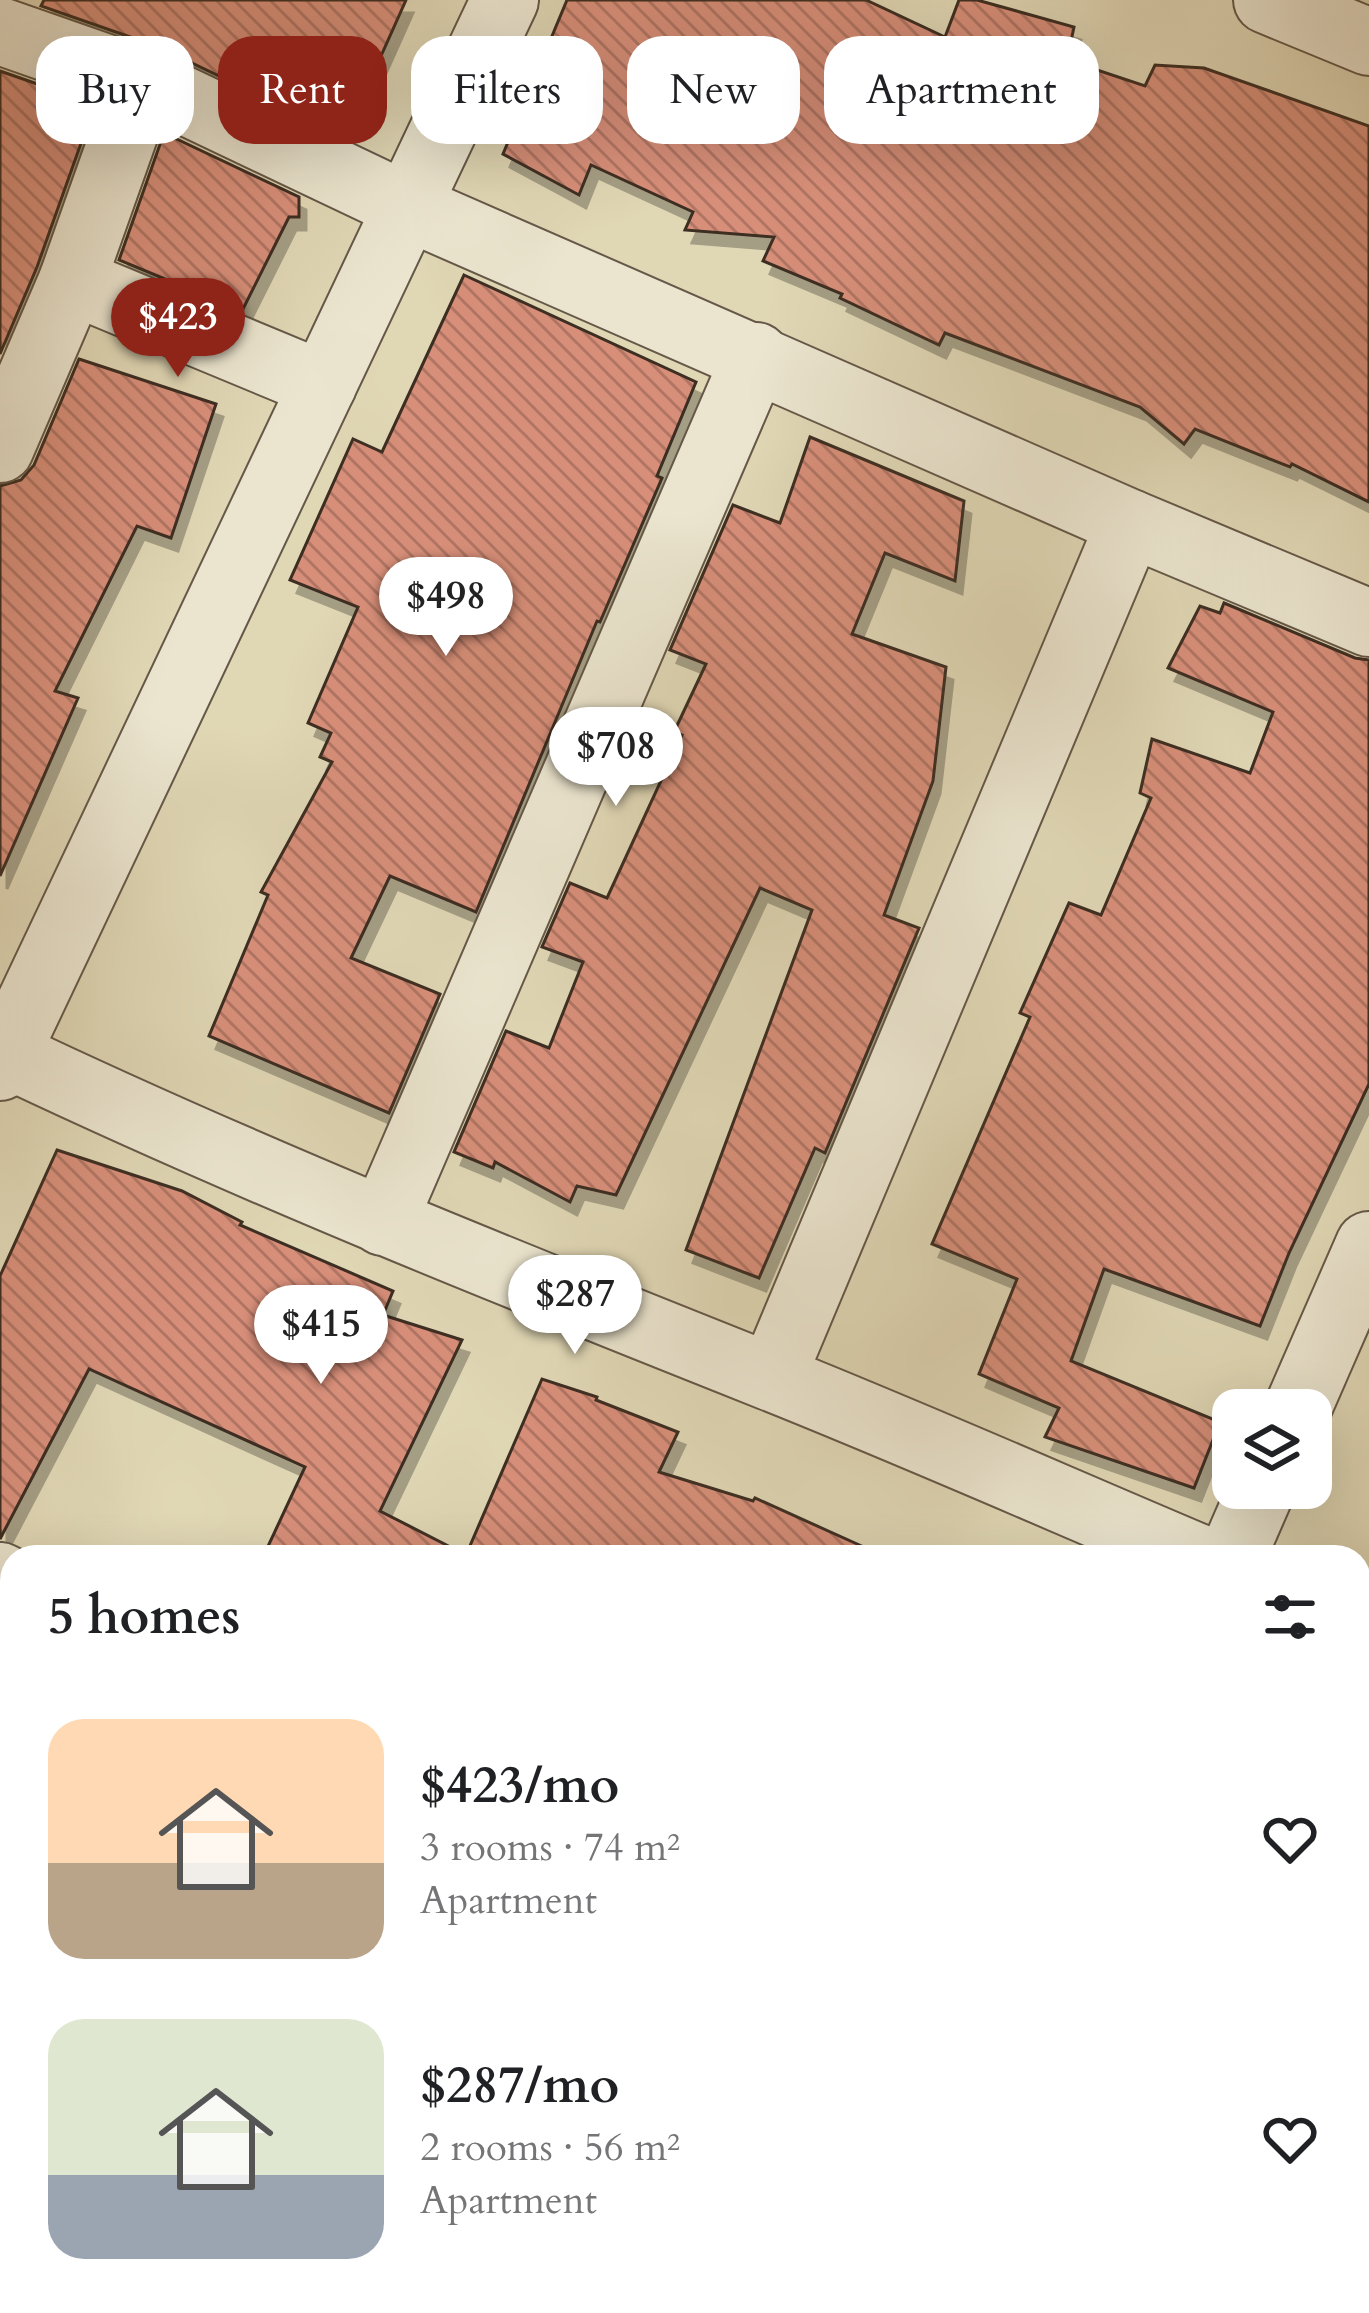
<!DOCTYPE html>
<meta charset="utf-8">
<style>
body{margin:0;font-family:Cardo,serif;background:#f2f2f2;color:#202124;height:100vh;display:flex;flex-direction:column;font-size:45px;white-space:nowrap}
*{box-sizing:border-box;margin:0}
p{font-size:39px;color:#757577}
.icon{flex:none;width:66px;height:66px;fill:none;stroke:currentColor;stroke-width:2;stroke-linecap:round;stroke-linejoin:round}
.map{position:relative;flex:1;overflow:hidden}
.details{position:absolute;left:0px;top:1545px;width:1371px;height:768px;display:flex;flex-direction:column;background:#fff;border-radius:36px 36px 0 0;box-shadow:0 12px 48px #0002}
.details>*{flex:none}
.hud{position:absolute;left:36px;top:36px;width:1299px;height:108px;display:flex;gap:24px}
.tools{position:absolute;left:1212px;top:1389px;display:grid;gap:24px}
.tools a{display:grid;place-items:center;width:120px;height:120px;border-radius:24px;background:#fff;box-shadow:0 12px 48px #0002;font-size:60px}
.price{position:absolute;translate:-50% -102px;padding:0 27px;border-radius:42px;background:#fff;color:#222;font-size:39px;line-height:78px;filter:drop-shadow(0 3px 6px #0008)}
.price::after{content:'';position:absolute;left:50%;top:72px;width:36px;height:27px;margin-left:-18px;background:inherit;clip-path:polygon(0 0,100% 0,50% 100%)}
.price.selected{background:#8f2418;color:#fff}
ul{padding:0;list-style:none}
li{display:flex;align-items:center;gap:36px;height:300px;padding:0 48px}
li span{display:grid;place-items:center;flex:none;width:336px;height:240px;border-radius:36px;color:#555}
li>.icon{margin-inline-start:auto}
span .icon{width:144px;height:144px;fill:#fffc;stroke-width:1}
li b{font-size:51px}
h2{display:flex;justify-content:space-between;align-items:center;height:144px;padding:0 48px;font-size:51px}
.chip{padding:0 42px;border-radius:36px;background:#fff;box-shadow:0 12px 48px #0002;font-size:42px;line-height:108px}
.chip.selected{background:#8f2418;color:#fff}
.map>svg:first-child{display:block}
.building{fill:url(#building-back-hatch);stroke:#3c2d23;stroke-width:3;filter:url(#shadow)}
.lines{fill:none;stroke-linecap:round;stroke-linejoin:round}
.minor-casing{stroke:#655848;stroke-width:70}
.minor{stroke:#ebe5cf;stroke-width:66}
</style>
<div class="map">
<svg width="1369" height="2313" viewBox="0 0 1369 2313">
<defs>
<pattern id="building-back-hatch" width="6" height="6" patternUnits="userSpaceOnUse" patternTransform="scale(3)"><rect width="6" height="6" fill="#d88f7a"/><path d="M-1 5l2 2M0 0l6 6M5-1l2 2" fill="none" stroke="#b07564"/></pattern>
<filter id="shadow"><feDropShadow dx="7" dy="13" stdDeviation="0" flood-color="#0004"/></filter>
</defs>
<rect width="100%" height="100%" fill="#e0d7b5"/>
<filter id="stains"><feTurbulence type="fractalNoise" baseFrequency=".00167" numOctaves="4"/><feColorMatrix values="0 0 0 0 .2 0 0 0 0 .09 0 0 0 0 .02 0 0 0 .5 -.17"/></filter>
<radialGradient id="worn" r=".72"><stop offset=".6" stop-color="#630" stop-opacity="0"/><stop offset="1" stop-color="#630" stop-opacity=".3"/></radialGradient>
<g class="building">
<polygon points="44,0 406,0 347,132 299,114 156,46 41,6"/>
<polygon points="567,0 866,0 945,37 959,0 977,0 1074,27 1067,60 1145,86 1155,65 1204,68 1369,126 1369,502 1292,464 1290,467 1195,429 1184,444 1140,407 945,333 939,345 840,298 842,294 763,261 774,237 685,230 693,212 591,165 579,195 503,154"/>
<polygon points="0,71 95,104 37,267 0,354"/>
<polygon points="164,133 299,197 299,217 289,217 242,311 119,260"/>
<polygon points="464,275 696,382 657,476 662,478 600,622 597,621 476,912 390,876 351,958 440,994 389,1113 209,1036 268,895 261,892 332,762 320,757 331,733 308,723 358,607 290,580 353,439 382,452"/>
<polygon points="79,359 216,404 171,538 137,526 55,691 78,698 0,876 0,486 21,480 34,465"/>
<polygon points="810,437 964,501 955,581 885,553 852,634 946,667 933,781 884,915 919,928 825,1153 815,1148 759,1278 686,1250 812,910 760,888 616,1195 577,1186 570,1202 495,1162 493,1168 454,1152 506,1031 549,1048 583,962 542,947 570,883 607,898 682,735 674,732 706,664 670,650 733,505 780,523"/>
<polygon points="1224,603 1355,658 1369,660 1369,1084 1289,1253 1260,1326 1104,1269 1071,1361 1220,1422 1194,1488 1045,1437 1059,1408 979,1374 1017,1279 932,1244 1030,1017 1020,1013 1069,903 1101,915 1151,798 1140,793 1152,739 1250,773 1273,712 1168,668 1200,606 1220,613"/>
<polygon points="57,1150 182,1191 242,1222 240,1225 393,1291 383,1315 462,1340 380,1511 466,1555 542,1379 597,1397 596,1400 678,1432 659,1472 753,1501 755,1498 886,1557 263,1557 305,1467 89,1369 0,1539 0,1276"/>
</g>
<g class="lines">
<defs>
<g id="minor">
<polyline points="1267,0 1369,42"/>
<polyline points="0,31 143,81 406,206 1130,523 1369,623"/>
<polyline points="72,281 323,385"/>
<polyline points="0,449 72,281 143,81"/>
<path d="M0 1051C252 1171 511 1274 770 1377 913 1434 1055 1497 1197 1557"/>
<polyline points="0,1067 505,0"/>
<polyline points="383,1222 756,356"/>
<polyline points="772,1377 1130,523"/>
<polyline points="1297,1410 1369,1245"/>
<polyline points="1232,1557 1262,1488"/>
<polyline points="0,1576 12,1582"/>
<polyline points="1359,1634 1369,1639"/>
<polyline points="0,2081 12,2055"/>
<polyline points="1359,2169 1369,2173"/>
<polyline points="373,2313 378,2301"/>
<polyline points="901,2313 906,2301"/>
</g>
</defs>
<use href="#minor" class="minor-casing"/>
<use href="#minor" class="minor"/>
</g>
<rect width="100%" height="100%" filter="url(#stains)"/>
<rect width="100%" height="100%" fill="url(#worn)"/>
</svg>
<div class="tools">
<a><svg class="icon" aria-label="layers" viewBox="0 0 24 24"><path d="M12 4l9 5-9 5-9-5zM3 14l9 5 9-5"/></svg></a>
</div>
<b class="price selected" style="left:178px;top:380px">$423</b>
<b class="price" style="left:446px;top:659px">$498</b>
<b class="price" style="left:616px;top:809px">$708</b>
<b class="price" style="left:575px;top:1357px">$287</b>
<b class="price" style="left:321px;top:1387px">$415</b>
<div class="hud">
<a class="chip">Buy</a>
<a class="chip selected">Rent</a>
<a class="chip">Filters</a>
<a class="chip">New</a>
<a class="chip">Apartment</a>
</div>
<section class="details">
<h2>5 homes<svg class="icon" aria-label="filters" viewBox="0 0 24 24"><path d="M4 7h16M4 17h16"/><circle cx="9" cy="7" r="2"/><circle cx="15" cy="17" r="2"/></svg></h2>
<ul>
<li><span style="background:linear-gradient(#ffd9b3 60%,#b9a48a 0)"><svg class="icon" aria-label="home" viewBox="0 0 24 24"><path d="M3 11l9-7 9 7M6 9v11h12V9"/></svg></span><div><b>$423/mo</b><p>3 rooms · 74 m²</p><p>Apartment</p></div><svg class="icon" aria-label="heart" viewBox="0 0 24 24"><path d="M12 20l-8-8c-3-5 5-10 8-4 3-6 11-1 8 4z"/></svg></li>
<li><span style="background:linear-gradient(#dfe7d0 65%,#9aa5b1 0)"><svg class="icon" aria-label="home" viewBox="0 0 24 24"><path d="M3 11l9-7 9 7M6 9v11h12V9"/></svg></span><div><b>$287/mo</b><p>2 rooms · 56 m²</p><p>Apartment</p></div><svg class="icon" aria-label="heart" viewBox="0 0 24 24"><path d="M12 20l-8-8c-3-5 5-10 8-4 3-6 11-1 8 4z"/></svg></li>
</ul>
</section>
</div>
